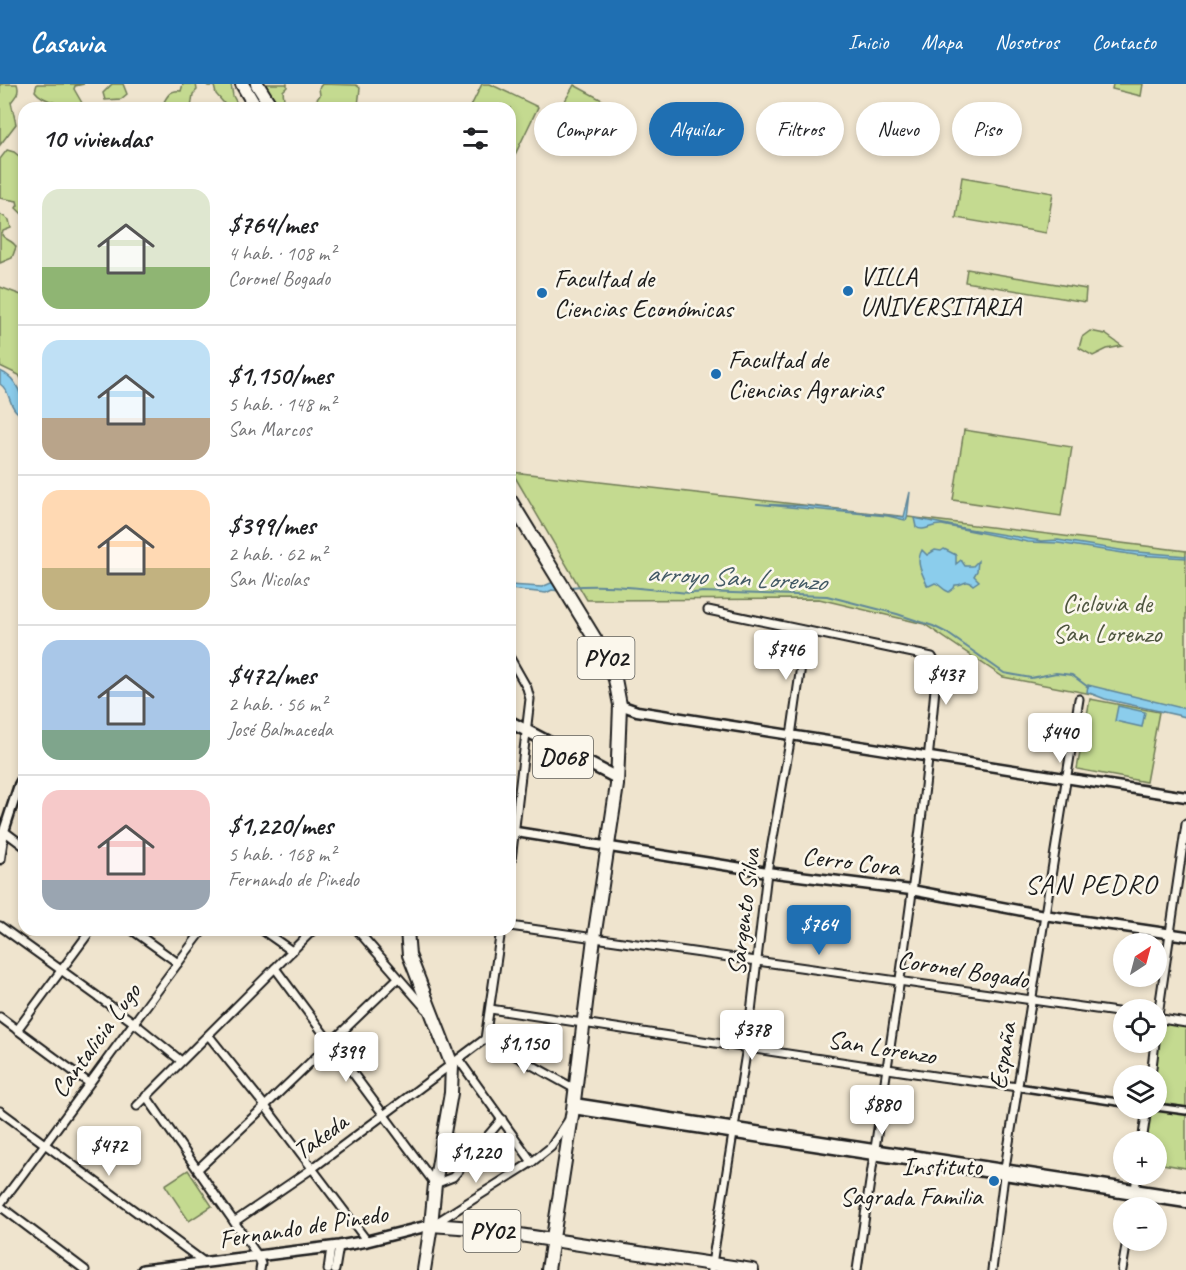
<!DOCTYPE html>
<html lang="es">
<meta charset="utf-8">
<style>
body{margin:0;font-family:Caveat,sans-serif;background:#f6f6f6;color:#202124;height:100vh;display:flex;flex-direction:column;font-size:22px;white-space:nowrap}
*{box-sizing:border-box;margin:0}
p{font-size:20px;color:#757577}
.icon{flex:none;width:33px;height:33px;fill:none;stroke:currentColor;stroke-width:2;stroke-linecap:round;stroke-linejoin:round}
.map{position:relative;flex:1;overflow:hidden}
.panel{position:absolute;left:18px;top:18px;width:498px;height:834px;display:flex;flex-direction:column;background:#fff;border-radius:18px;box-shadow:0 3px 9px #0003}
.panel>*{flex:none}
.guide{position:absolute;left:534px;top:18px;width:561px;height:54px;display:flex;gap:12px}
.needle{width:39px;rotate:36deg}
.fabs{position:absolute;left:1113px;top:849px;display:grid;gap:12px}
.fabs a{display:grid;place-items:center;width:54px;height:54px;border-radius:50%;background:#fff;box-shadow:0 3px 9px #0003;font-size:30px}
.price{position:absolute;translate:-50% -51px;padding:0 14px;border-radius:6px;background:#fff;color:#222;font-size:20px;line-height:39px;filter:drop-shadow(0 2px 3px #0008)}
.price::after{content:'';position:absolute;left:50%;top:36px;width:18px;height:14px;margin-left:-9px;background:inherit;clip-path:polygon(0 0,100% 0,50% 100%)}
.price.current{background:#1f6fb2;color:#fff}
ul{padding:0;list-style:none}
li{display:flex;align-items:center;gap:18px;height:150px;padding:0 24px}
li+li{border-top:2px solid #e0e0e0}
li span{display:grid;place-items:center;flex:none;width:168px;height:120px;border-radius:18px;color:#555}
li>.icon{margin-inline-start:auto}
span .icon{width:72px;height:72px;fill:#fffc;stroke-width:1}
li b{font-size:26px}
h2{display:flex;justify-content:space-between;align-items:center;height:72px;padding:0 24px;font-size:26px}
.tag{padding:0 21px;border-radius:27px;background:#fff;box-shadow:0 3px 9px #0003;font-size:21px;line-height:54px}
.tag.current{background:#1f6fb2;color:#fff}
header{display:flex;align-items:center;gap:36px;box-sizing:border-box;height:84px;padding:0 30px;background:#1f6fb2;color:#fff}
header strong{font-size:28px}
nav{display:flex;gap:33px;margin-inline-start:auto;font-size:21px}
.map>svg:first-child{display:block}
.green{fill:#c4da90;stroke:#707b56;stroke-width:1.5}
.water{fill:#8bcdec;stroke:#5f8699;stroke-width:1.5}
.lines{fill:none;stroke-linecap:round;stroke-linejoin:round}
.stream{stroke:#5f8699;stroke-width:2}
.pedestrian-casing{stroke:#1c1c1c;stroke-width:10}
.minor-casing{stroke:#1c1c1c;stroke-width:11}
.tertiary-casing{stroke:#1c1c1c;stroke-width:13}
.secondary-casing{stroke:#1c1c1c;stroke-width:14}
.primary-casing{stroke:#1c1c1c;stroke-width:15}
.trunk-casing{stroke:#1c1c1c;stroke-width:16}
.pedestrian{stroke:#fbf7ec;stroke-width:5}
.minor{stroke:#fbf7ec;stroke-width:7}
.tertiary{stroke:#fbf7ec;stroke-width:8}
.secondary{stroke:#fbf7ec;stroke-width:9}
.primary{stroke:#fbf7ec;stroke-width:10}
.trunk{stroke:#fbf7ec;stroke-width:12}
.poi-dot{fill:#1f6fb2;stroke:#fbf7ec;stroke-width:2}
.labels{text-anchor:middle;stroke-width:5;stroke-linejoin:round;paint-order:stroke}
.shield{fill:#fbf7ec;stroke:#5f5e5a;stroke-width:1.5}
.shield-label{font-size:24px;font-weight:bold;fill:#1c1c1c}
.poi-label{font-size:26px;fill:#1c1c1c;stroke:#fbf7ec;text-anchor:start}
.park-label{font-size:26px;fill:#4e553f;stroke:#fbf7ec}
.street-label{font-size:26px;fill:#1c1c1c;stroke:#fbf7ec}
.water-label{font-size:27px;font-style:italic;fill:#435a65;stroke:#fbf7ec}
.neighbourhood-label{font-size:27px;letter-spacing:1.5px;fill:#1c1c1c;stroke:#fbf7ec}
</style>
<header>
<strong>Casavia</strong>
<nav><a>Inicio</a><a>Mapa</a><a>Nosotros</a><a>Contacto</a></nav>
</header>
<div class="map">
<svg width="1186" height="1186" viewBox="0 0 1186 1186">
<rect width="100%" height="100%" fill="#efe4ce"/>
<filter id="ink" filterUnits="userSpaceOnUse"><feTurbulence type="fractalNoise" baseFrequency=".0167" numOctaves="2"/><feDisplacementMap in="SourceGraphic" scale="12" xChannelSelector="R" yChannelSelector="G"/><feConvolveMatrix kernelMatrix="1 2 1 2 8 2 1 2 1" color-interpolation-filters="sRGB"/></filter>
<g filter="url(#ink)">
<g class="green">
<path d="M0 0H17C20 8 16 12 11 18L16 40 0 61Z"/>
<path d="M37 0H84L75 2 74 5 82 19C72 26 42 17 35 7Z"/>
<polygon points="112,0 123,0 127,10 121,15 105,16 103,9"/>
<path d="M183 0H196L197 6 193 10 191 24H161C166 14 169 5 181 7Z"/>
<polygon points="206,0 231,0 233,12 238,21 236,24 228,24 216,10 214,2 208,2"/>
<polygon points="258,0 287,0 287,3 283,7 284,15 279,24 276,24"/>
<polygon points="322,0 356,1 360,4 358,22 360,24 311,24 320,11 319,4"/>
<polygon points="482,0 490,0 538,23 510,81 510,24 470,24"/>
<polygon points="1113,0 1143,0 1141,12 1112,5"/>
<polygon points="574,1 604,17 593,40 561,24"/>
<polygon points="7,66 14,68 24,76 24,132 16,124 18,121 17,117 0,114 0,75"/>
<polygon points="962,93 1053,109 1046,149 956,134"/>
<path d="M0 130 9 136 11 144 3 147 2 151C6 157 13 156 16 163L12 174 0 179Z"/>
<polygon points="967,185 1086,205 1085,218 965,198"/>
<polygon points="0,203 24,212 24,300 19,291 0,282"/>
<polygon points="1090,247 1105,250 1122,262 1107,265 1093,272 1079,264 1082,253"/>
<polygon points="964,346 1072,363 1061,432 953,416"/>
<polygon points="512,388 908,433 1186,467 1186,628 1003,593 924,540 819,515 587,516"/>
<polygon points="1090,615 1159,628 1146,698 1077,685"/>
<polygon points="1161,939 1186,943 1186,1023 1157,1018 1156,992 1153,992"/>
<polygon points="1151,1025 1186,1028 1186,1084 1157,1079 1156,1058 1147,1058"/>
<polygon points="188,1086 212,1122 189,1137 165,1101"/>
</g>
<g class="water">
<path d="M0 287C18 294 24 315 24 333 6 324 13 309 0 300Z"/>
<polygon points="910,408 907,435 905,436 888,432 756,420 807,422 904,433"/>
<path d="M914 434 963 444 1042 457 1058 456 1126 467 1186 472V474L1136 471 1058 459 1028 458 942 441C931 440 924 449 916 443Z"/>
<path d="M944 465 956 471V480L961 476 965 482H973L978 477 977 487 974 492 979 497 973 501C967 494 962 502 955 501L954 504 949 508C942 506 940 500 935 499L929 502 927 501C922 488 915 479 922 466L927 471 935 466 941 467Z"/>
<polygon points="551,499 556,499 560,507 552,506 546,509 510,505 510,501 542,503"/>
<polygon points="1088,601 1186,625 1186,633 1105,615 1087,608"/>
<polygon points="1118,622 1145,628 1142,643 1115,637"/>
</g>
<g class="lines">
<path class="stream" d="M570 503C599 500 630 503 660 506 675 507 687 511 702 508L827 512 897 530 933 542 947 549 1004 589 1031 594 1056 589 1072 591 1088 603"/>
<defs>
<g id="pedestrian">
<polyline points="1018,1003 1124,1019"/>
<polyline points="1156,1023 1186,1027"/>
</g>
<g id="minor">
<path d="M708 526 932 573 937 582C920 785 886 985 857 1186"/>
<polyline points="510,574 527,604 530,615 510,785"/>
<polyline points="4,747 24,762"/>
<polyline points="0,842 133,938 180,976"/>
<polyline points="510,842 1124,929"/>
<polyline points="132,846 178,879"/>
<polyline points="262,846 292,867"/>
<polyline points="357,846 426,925"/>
<polyline points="275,884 435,1100 453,1093 502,1035"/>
<polyline points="490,925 941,993 1018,1003"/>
<polyline points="0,933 89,999"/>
<polyline points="1156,934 1186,939"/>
<polyline points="1156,945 1186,740"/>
<polyline points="17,946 91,846"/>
<polyline points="209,952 265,1022 367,1157"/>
<polyline points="485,955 575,1005"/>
<polyline points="459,976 532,1078"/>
<polyline points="1151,992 1155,958"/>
<polyline points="146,1012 258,1172 261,1180 260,1186"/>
<polyline points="137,1022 313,846"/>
<polyline points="0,1027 204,1178"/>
<polyline points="1142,1058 1147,1024"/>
<polyline points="198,1085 265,1022 398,894"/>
<path d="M0 1120C69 1030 134 936 203 846"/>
<polyline points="0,1122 85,1186"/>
<polyline points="1133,1124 1137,1090"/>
<polyline points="234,1138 313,1084 485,955 501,846"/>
<polyline points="434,1140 532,1078 551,1063 568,1037"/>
<polyline points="328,1186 331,1163"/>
<polyline points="335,1186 339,1162"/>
<polyline points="711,1186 747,963 767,788 791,652 806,547"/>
<polyline points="992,1186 1005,1084 1079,615"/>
<polyline points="1122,1186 1127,1156"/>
</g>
<g id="tertiary">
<polyline points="620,621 637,627 1186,713"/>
<polyline points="510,747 767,788 911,806 1044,831 1186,852"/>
<polyline points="0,775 4,747 19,701 24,692"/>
<polyline points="574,1019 1186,1113"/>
<polyline points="573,1025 1186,1119"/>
</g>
<polyline id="secondary" points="143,1186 339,1162 367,1157 431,1141"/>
<polyline id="primary" points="510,638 617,694"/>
<g id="trunk">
<polyline points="242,0 256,24"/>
<polyline points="257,0 272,24"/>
<polyline points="510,416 600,563 615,595 620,621 617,701 594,854 573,1025 548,1186"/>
<polyline points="407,846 409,871 452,981 451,1009 435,1100 431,1141 424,1186"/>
<polyline points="431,1141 473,1144 752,1186"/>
</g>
</defs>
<use href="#pedestrian" class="pedestrian-casing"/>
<use href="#minor" class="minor-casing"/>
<use href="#tertiary" class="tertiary-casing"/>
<use href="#secondary" class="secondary-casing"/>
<use href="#primary" class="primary-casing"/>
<use href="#trunk" class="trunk-casing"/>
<use href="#pedestrian" class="pedestrian"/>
<use href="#minor" class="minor"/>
<use href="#tertiary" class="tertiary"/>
<use href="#secondary" class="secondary"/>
<use href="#primary" class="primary"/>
<use href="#trunk" class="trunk"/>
</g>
</g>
<g class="poi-dot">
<circle cx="848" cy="207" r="6"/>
<circle cx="542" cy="209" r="6"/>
<circle cx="716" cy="290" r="6"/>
<circle cx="994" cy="1097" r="6"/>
</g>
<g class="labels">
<g class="shield">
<rect x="577.5" y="553" width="57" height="42" rx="4.5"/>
<rect x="533" y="652" width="60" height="42" rx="4.5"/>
<rect x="463.5" y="1126" width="57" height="42" rx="4.5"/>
</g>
<g class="shield-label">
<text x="606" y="582">PY02</text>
<text x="563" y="681">D068</text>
<text x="492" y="1155">PY02</text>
</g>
<g class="poi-label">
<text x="860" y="201">VILLA<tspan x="860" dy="30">UNIVERSITARIA</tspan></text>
<text x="554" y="203">Facultad de<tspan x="554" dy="30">Ciencias Económicas</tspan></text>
<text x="728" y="284">Facultad de<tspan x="728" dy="30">Ciencias Agrarias</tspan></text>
<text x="982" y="1091" text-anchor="end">Instituto<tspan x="982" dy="30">Sagrada Familia</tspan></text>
</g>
<g class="park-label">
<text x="1107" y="528">Ciclovia de<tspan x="1107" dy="30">San Lorenzo</tspan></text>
</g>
<g class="street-label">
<text transform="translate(851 777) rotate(7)" y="9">Cerro Cora</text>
<text transform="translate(743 828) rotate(-83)" y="9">Sargento Silva</text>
<text transform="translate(963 885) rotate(9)" y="9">Coronel Bogado</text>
<text transform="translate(95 956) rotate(-54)" y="9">Cantalicia Lugo</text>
<text transform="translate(882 963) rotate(9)" y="9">San Lorenzo</text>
<text transform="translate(1002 972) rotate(-81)" y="9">España</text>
<text transform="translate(320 1052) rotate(-36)" y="9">Takeda</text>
<text transform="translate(303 1142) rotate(-9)" y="9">Fernando de Pinedo</text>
</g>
<g class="water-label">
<text transform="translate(736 493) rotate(3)" y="9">arroyo San Lorenzo</text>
</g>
<g class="neighbourhood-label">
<text x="1091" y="809">SAN PEDRO</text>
</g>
</g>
</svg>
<div class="fabs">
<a><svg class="needle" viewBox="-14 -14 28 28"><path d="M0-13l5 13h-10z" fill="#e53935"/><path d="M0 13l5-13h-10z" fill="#757577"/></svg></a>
<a><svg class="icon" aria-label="locate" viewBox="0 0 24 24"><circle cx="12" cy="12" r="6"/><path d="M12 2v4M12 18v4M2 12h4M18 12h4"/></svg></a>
<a><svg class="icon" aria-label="layers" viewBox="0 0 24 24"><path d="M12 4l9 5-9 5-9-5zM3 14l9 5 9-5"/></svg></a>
<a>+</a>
<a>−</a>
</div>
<b class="price" style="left:786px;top:597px">$746</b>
<b class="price" style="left:946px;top:622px">$437</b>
<b class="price" style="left:1060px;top:680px">$440</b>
<b class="price current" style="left:819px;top:872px">$764</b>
<b class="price" style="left:752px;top:977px">$378</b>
<b class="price" style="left:524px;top:991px">$1,150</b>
<b class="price" style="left:346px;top:999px">$399</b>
<b class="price" style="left:882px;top:1052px">$880</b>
<b class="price" style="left:109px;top:1093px">$472</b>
<b class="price" style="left:476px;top:1100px">$1,220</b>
<div class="guide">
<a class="tag">Comprar</a>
<a class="tag current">Alquilar</a>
<a class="tag">Filtros</a>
<a class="tag">Nuevo</a>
<a class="tag">Piso</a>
</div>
<section class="panel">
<h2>10 viviendas<svg class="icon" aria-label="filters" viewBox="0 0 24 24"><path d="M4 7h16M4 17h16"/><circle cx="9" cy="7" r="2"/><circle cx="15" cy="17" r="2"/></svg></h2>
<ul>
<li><span style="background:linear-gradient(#dfe7d0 65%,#8fb573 0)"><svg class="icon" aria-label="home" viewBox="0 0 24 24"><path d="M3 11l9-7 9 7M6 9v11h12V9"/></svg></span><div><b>$764/mes</b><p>4 hab. · 108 m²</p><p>Coronel Bogado</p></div></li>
<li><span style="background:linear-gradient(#bfe0f5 65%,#b9a48a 0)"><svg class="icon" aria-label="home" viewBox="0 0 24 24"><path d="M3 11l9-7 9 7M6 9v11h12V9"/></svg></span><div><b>$1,150/mes</b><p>5 hab. · 148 m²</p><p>San Marcos</p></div></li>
<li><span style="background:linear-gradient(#ffd9b3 65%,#c2b280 0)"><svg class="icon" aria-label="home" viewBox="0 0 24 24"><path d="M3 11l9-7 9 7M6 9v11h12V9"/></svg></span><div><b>$399/mes</b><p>2 hab. · 62 m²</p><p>San Nicolas</p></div></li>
<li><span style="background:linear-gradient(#a9c7e8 75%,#7fa58c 0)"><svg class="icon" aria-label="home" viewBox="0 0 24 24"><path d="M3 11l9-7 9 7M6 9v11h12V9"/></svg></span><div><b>$472/mes</b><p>2 hab. · 56 m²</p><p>José Balmaceda</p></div></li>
<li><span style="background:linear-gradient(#f6c9c9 75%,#9aa5b1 0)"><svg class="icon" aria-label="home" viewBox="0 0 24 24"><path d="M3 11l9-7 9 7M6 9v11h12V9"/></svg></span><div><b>$1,220/mes</b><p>5 hab. · 168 m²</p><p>Fernando de Pinedo</p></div></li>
</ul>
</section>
</div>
